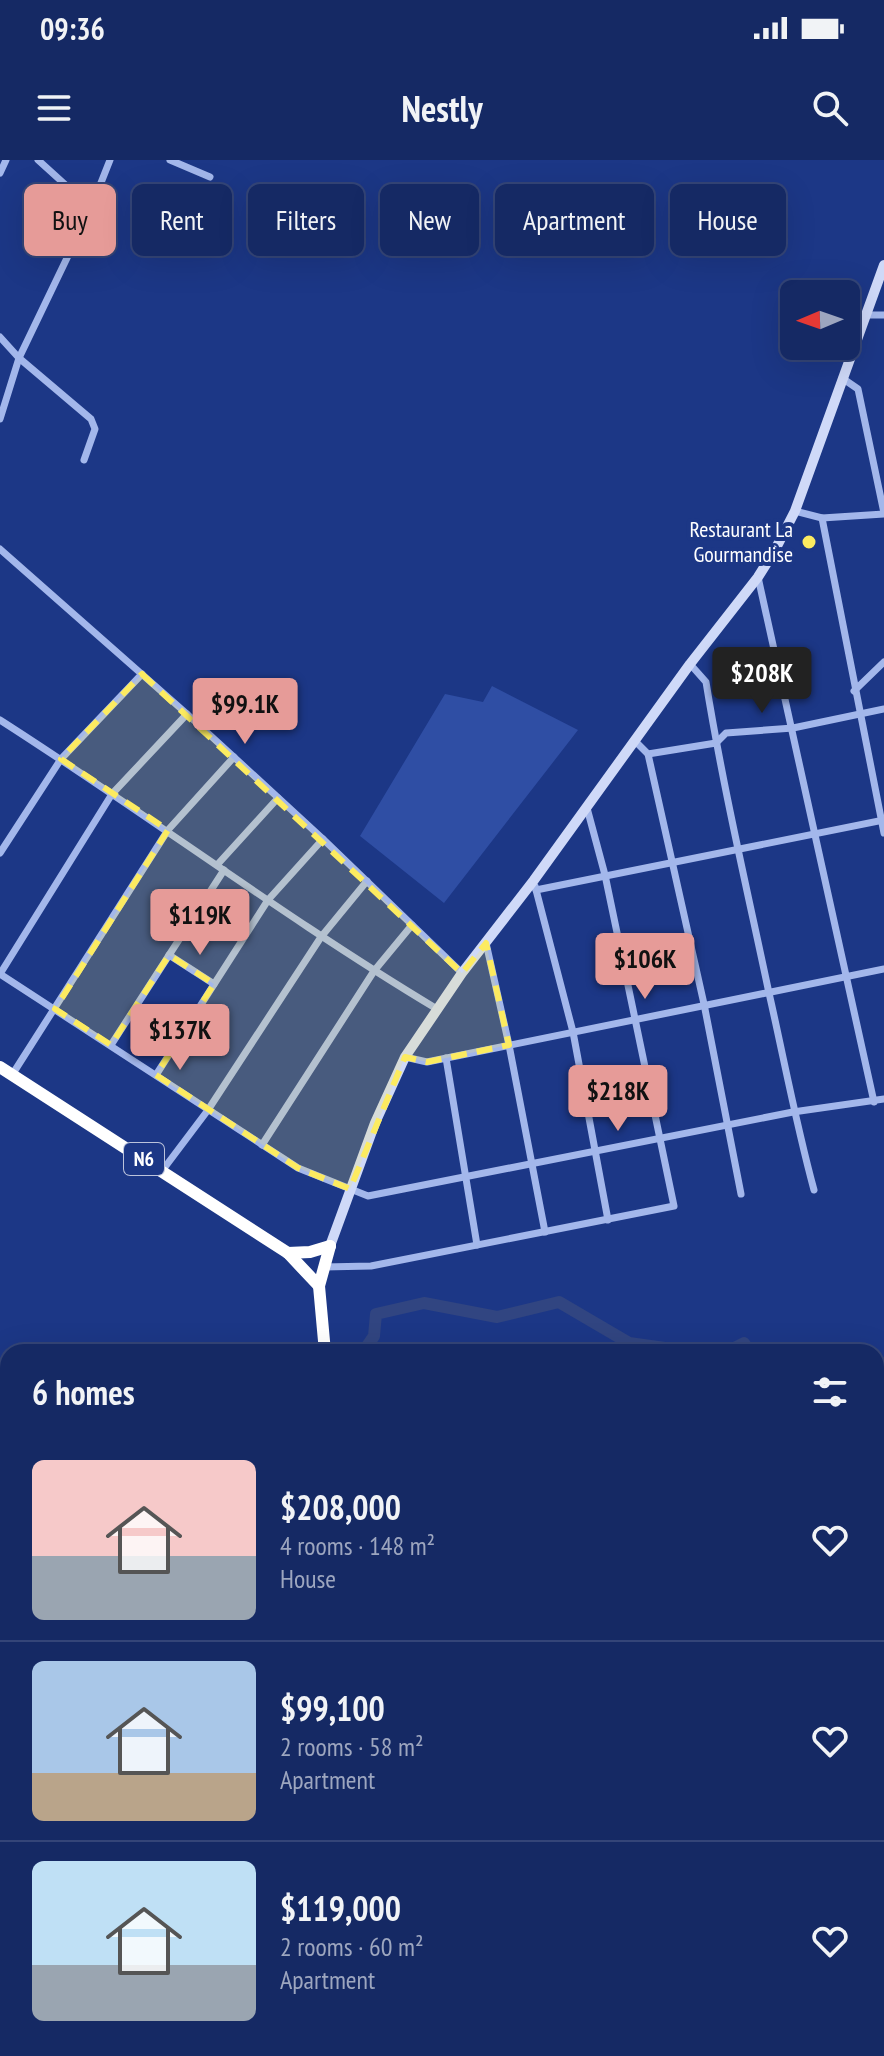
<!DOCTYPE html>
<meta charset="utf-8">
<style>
body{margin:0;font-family:"PT Sans Narrow",sans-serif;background:#1e316a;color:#f1f3f6;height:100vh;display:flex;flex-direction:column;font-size:30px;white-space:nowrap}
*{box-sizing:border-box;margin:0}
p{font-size:26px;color:#9da6bf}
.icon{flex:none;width:44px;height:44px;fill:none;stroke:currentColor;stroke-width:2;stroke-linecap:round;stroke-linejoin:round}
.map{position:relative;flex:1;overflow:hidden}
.sheet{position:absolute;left:0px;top:1184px;width:884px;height:712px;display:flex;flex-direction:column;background:#152964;border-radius:24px 24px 0 0;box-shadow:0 8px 32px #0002,0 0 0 2px #344578}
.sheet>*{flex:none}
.top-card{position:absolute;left:24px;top:24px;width:836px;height:72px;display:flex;gap:16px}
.needle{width:52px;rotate:268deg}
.buttons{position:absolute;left:780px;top:120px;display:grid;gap:16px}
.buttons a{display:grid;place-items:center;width:80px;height:80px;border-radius:12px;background:#152964;box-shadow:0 8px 32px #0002,0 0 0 2px #344578;font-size:40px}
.price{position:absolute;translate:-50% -68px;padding:0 18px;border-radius:8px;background:#e69b98;color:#111;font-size:26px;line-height:52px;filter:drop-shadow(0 2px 4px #0008)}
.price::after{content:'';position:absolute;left:50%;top:48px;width:24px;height:18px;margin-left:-12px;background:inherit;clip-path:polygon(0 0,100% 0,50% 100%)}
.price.current{background:#222;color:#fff}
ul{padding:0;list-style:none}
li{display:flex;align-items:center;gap:24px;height:200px;padding:0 32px}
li+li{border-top:2px solid #344578}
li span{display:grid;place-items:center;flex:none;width:224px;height:160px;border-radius:12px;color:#555}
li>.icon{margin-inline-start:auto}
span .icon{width:96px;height:96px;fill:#fffc;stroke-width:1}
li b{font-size:34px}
h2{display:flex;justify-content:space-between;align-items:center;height:96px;padding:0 32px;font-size:34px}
.tag{padding:0 28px;border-radius:12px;background:#152964;box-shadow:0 8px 32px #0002,0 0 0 2px #344578;font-size:28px;line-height:72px}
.tag.current{background:#e69b98;color:#111}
.status{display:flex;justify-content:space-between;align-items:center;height:56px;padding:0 40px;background:#152964;direction:ltr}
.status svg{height:22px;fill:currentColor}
header{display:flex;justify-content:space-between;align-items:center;height:104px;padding:0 32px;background:#152964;font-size:36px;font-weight:800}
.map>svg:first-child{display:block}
.green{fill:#2f4ea4}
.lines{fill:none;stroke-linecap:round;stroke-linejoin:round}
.river{stroke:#314581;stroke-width:12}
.street{stroke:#a3b7eb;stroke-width:7}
.secondary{stroke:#cfd9f8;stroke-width:10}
.highway{stroke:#fff;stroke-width:12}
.marked{fill:#fceb60;fill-opacity:0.2;stroke:#fceb60;stroke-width:6;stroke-dasharray:16 10;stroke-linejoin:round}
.poi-dot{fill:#fceb60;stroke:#1c3786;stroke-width:3}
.labels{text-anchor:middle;stroke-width:8;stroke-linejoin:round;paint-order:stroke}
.shield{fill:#1c3786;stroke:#bbc3db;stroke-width:2}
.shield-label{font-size:20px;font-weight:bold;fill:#fff}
.poi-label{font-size:22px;fill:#fff;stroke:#1c3786;text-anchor:end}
</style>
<div class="status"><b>09:36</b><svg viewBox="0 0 49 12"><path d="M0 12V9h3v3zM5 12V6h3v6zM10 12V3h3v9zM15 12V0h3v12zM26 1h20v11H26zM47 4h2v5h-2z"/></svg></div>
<header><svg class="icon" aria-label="menu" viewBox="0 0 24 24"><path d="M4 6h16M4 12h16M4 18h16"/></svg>Nestly<svg class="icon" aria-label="search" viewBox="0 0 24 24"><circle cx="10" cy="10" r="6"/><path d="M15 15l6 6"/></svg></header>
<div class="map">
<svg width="884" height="1896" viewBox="0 0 884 1896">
<rect width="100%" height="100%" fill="#1c3786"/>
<polygon class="green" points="492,526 578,570 444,743 360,676 445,534 483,542"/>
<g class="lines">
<g class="river">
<polyline points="363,1192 374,1176 376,1154 424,1143 497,1157 559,1142 629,1183 665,1188 673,1192"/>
<polyline points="726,1192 744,1183 750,1192"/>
<polyline points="876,1209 884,1203"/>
<polyline points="494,1896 496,1888"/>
</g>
<g class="street">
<polyline points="38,0 91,48"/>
<polyline points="170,0 210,17"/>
<polyline points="0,13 6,0"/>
<polyline points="865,155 884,155"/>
<polyline points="0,177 19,198 91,259 95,269 84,300"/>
<polyline points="842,218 858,229 884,353"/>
<polyline points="0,259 19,198 91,48 110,0"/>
<polyline points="795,351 822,358 884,354"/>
<polyline points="822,358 884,673"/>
<polyline points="0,389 187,554 323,679 462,813"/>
<polyline points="758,417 874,942"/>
<path d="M690 504 706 522C723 627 747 729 769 833 784 899 796 964 814 1030"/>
<polyline points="854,531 884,502"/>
<polyline points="187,554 112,634 0,814 298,1008 368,1036 793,952 884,939"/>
<path d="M0 560C147 654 287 759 437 849"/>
<polyline points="635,581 648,594 704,844 741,1034"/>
<polyline points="648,594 716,583 726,573 793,568 884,549"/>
<polyline points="0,693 61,599 142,514"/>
<polyline points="217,705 278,638"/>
<polyline points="535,726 573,872 608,1060"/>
<polyline points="536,730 884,660"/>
<polyline points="486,783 509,885 545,1072"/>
<polyline points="169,795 214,824"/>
<polyline points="111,885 224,710"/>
<polyline points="405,897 427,902 884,809"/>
<polyline points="446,898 477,1085"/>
<polyline points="12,915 168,670 234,597"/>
<polyline points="156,915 268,740 323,679"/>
<polyline points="262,985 374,811 412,765"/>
<polyline points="162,1011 208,950 321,777 367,721"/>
<polyline points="324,1107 371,1106 674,1046 605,715 587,648"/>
<polyline points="0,1469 8,1468"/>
<polyline points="0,1566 8,1564"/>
<polyline points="0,1657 8,1655"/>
<polyline points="876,1684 884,1684"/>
<polyline points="0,1829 8,1829"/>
<polyline points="188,1888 190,1896"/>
<polyline points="635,1888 645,1896"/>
<polyline points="762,1888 769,1896"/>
<polyline points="40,1896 70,1888"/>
<polyline points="152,1896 167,1893 173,1888"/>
</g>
<polyline class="secondary" points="330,1086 375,963 405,897 462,813 534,720 690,504 758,417 775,390 795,351 884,105"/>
<g class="highway">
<polyline points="0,907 288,1093 319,1126"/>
<polyline points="288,1093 310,1092 330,1086"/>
<polyline points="325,1192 319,1126 330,1086"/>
<polyline points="876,1886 884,1894"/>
</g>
</g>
<path class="marked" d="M142 514 462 813 486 783 509 885 427 902 405 897 350 1029 298 1008 156 915 214 824 169 795 111 885 55 849 168 670 61 599Z"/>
<circle class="poi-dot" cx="809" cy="382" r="8"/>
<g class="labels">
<rect class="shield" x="124" y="983" width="40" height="32" rx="6"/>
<g class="shield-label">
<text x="144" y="1006">N6</text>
</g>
<g class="poi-label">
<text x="793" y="377">Restaurant La<tspan x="793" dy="25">Gourmandise</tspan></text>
</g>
</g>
</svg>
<div class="buttons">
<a><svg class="needle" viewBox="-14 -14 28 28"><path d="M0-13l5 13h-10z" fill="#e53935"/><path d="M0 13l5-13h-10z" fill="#9da6bf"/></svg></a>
</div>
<b class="price current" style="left:762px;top:555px">$208K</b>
<b class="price" style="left:245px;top:586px">$99.1K</b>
<b class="price" style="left:200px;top:797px">$119K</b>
<b class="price" style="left:645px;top:841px">$106K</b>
<b class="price" style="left:180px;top:912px">$137K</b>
<b class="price" style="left:618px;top:973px">$218K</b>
<div class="top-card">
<a class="tag current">Buy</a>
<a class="tag">Rent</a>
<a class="tag">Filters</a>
<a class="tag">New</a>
<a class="tag">Apartment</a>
<a class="tag">House</a>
</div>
<section class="sheet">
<h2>6 homes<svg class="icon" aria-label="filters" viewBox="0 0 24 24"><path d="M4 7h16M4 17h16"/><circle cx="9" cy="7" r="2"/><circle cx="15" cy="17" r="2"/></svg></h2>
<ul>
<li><span style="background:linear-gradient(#f6c9c9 60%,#9aa5b1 0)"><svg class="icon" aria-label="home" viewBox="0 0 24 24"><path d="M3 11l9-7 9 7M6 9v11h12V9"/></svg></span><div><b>$208,000</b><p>4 rooms · 148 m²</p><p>House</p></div><svg class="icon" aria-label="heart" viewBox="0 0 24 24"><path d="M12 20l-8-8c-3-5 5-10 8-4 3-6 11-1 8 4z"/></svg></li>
<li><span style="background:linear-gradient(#a9c7e8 70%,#b9a48a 0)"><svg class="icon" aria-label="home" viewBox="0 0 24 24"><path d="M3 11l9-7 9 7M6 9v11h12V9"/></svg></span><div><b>$99,100</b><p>2 rooms · 58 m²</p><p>Apartment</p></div><svg class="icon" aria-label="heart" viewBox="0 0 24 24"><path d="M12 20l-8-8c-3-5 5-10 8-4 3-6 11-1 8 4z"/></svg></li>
<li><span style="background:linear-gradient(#bfe0f5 65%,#9aa5b1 0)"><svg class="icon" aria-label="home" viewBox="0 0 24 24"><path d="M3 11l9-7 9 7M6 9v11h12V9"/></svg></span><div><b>$119,000</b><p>2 rooms · 60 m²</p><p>Apartment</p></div><svg class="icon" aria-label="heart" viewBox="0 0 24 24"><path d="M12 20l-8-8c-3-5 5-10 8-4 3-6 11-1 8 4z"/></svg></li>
</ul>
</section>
</div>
